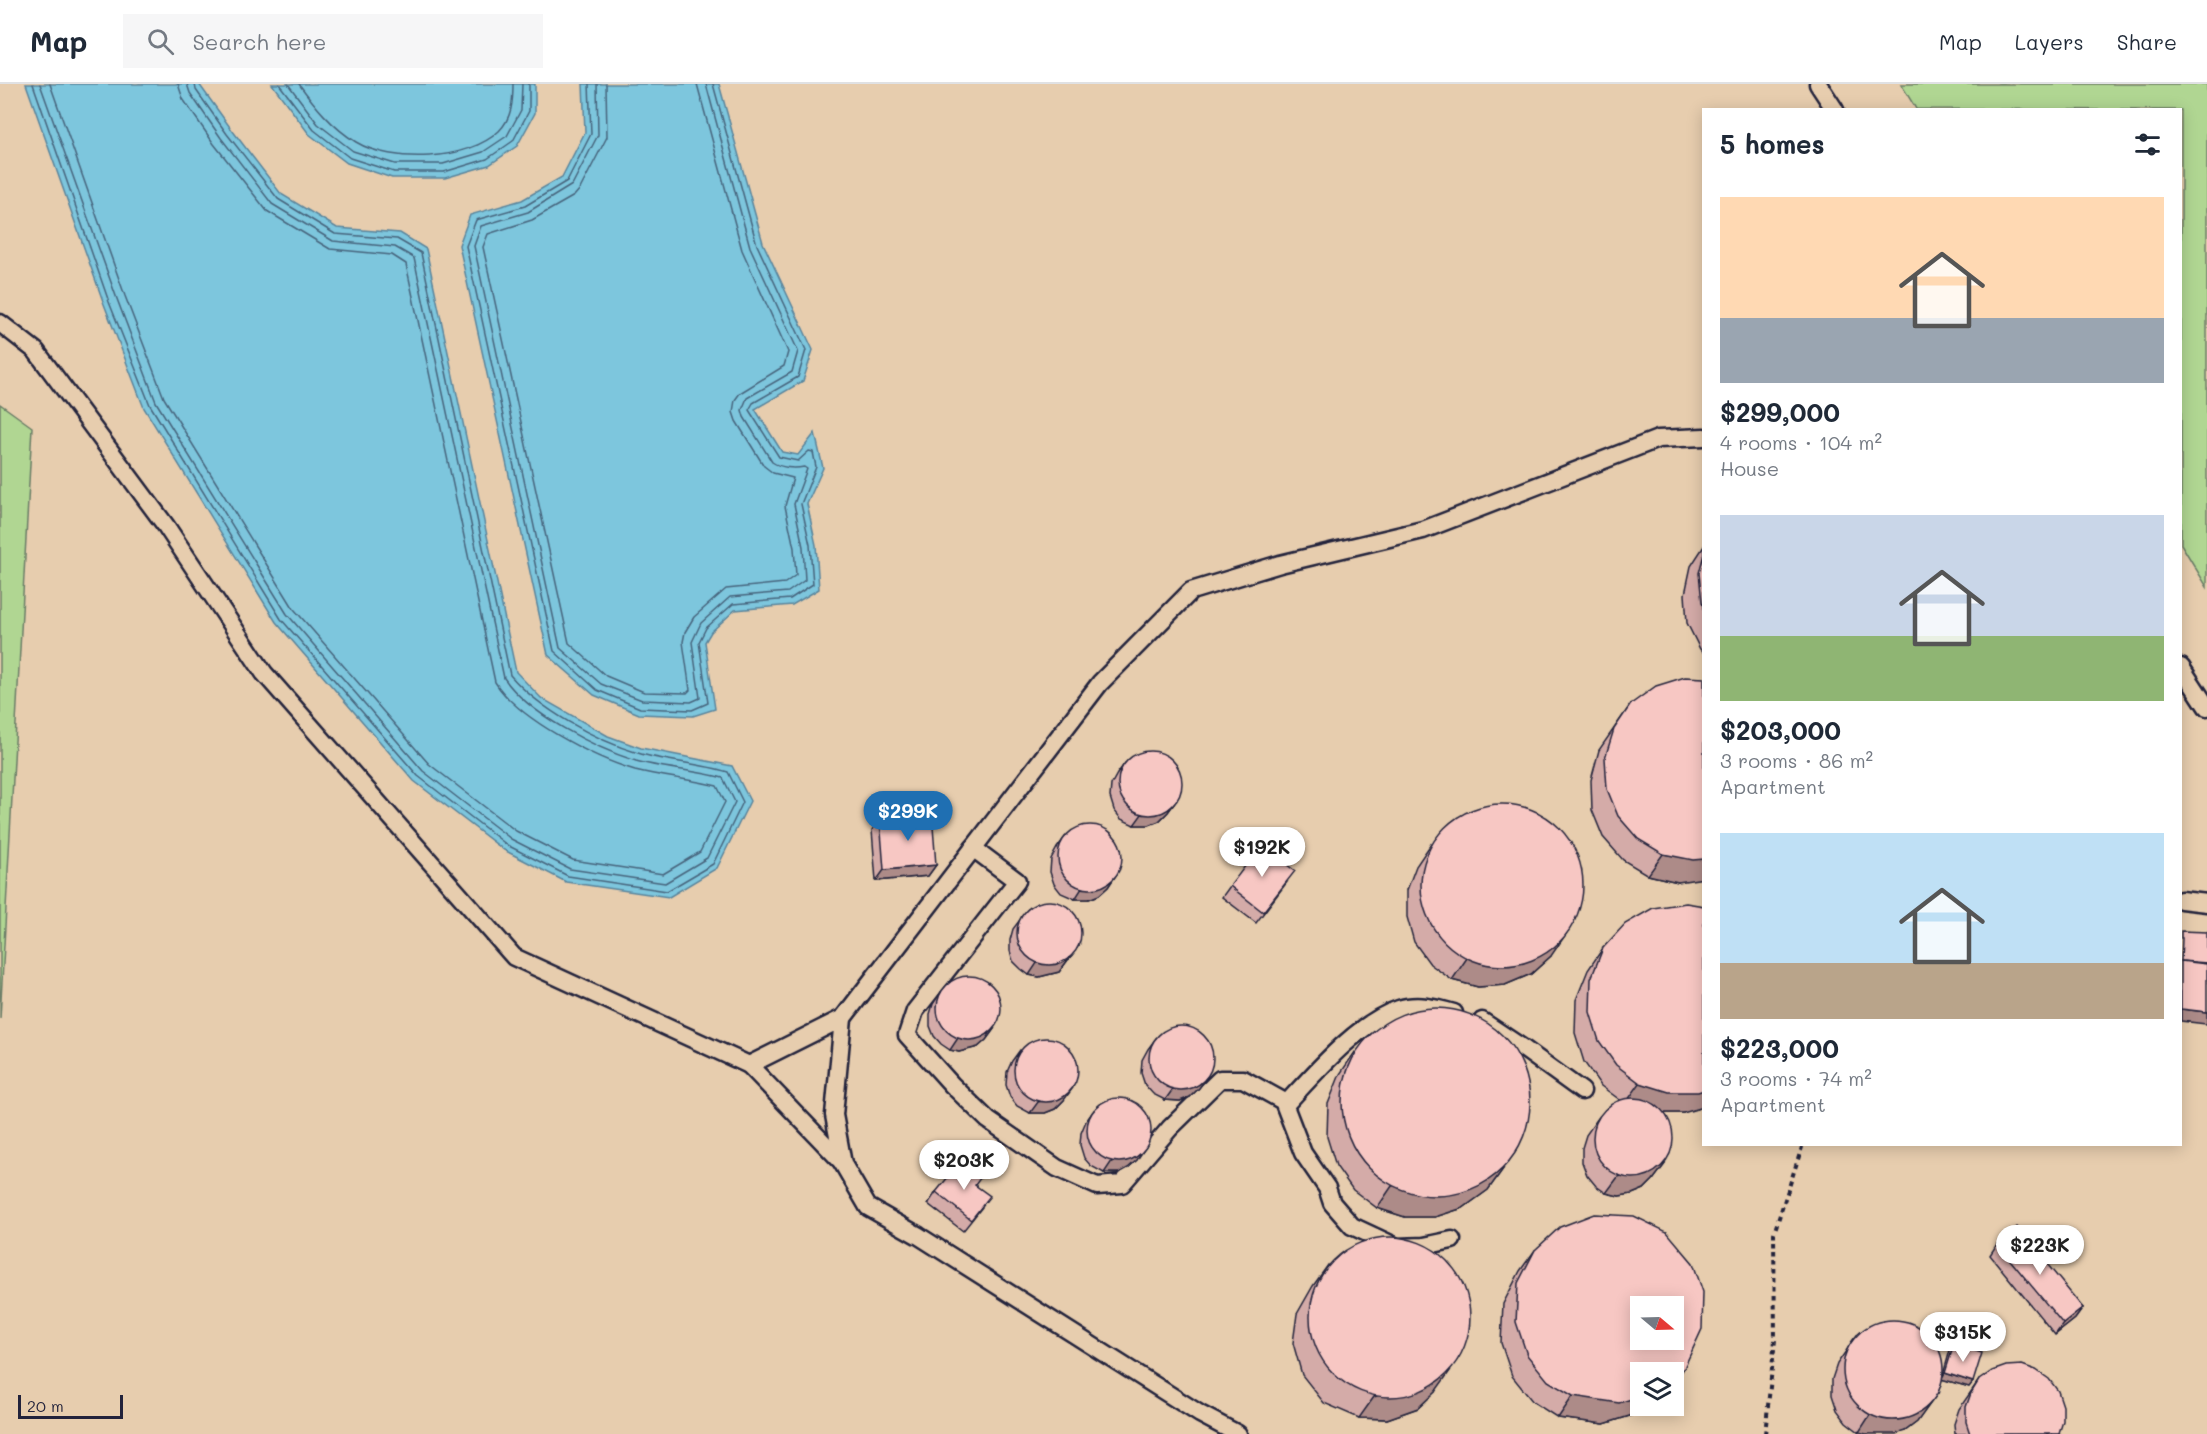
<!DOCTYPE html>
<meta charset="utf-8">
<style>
body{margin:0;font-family:Mali,sans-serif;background:#f6f6f7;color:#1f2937;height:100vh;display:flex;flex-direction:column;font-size:22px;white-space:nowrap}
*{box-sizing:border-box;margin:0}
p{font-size:20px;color:#747a83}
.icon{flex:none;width:33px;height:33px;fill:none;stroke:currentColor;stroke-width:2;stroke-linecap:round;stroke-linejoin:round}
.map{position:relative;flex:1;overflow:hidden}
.drawer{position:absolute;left:1702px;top:24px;width:480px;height:1038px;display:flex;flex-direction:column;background:#fff;border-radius:0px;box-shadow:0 3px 15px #0003}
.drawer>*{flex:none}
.needle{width:39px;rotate:109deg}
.tools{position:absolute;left:1630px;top:1212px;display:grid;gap:12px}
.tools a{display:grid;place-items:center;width:54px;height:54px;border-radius:0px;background:#fff;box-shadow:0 3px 15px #0003;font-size:30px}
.scale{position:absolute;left:18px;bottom:15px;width:105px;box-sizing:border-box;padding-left:6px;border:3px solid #22223b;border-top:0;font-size:16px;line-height:21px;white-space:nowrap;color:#22223b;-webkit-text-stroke:4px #e7cdae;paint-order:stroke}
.price{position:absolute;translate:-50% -51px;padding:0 14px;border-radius:21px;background:#fff;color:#222;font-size:20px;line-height:39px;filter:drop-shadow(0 2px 3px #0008)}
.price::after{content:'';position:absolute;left:50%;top:36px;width:18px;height:14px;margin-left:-9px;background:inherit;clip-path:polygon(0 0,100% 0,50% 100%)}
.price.active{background:#1f6fb2;color:#fff}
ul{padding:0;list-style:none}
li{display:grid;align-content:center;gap:12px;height:318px;padding:0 18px}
li span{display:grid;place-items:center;height:186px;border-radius:0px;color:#555}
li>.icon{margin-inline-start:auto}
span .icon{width:108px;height:108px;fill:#fffc;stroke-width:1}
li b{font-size:26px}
h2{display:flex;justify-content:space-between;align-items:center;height:72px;padding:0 18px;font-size:26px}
header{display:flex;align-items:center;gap:36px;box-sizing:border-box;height:84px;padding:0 30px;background:#fff;border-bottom:2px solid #e0e1e3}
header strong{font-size:28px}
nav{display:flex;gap:33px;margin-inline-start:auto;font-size:21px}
.search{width:420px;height:54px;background:#f6f6f7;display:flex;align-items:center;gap:15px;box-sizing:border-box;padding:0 21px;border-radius:0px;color:#747a83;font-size:22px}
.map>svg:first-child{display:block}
.green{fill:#b0d692;stroke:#697c66;stroke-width:1.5}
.water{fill:#7dc6dd;stroke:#59849c;stroke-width:1.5}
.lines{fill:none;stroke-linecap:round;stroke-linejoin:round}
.shore{stroke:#46647c;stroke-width:1.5}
.lane-casing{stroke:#22223b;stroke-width:21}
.path{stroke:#22223b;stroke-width:4;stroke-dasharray:4.5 4.5;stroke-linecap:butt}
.lane{stroke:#e7cdae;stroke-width:16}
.wall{fill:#d4aba8;stroke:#22223b;stroke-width:1.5}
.shaded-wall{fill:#ad8b88;stroke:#22223b;stroke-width:1.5}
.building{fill:#f7c7c3;stroke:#22223b;stroke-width:1.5;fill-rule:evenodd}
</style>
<header>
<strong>Map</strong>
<div class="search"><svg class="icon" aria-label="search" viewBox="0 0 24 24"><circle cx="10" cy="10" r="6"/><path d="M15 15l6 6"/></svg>Search here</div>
<nav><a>Map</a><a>Layers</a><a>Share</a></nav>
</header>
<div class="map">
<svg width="2207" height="1350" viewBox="0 0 2207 1350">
<rect width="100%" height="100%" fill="#e7cdae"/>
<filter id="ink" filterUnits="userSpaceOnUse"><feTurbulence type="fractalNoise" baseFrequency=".0167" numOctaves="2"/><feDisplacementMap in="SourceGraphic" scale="12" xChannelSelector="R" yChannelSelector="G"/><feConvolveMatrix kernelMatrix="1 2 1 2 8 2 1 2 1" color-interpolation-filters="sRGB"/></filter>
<g filter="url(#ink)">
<g class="green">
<polygon points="1901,0 2207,0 2207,503 2181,460 2181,26 1916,25"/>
<polygon points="0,320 32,343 0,935"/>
</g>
<g class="water">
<polygon points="26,0 199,0 232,46 281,110 337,144 400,149 426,165 516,588 541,614 608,652 641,664 732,682 750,717 717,784 669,813 566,798 504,766 414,697 276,538 144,324 104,220"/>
<polygon points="272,0 535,0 535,29 517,62 489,81 445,94 392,94 347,79 309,50"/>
<polygon points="583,0 719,0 763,159 813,266 803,297 755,325 782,368 798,371 815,349 823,384 807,420 816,461 819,505 792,521 735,526 711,548 705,558 715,625 693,632 639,630 594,611 548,571 459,161 470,131 522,116 562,93 585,48"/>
</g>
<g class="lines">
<g class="shore">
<path d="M33 0 109 218 150 321 281 535 418 692 507 761 568 792 667 807 713 780 743 718 728 688C699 679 667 678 638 669 595 656 539 625 510 591L421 169 397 155 335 150 278 115 227 50 196 6 195 0"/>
<path d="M40 0 117 215 156 318 287 530 423 687 511 755 570 785 665 799 707 774 735 718 723 694C695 686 664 685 636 677 595 664 528 630 504 594L414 174 395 163 333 157 272 120 221 54 190 9 187 0"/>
<path d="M50 0 125 212 164 314 294 525 429 680 516 747 573 776 663 790 700 768 725 718 717 702C690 695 662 693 635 686 594 674 518 635 495 598L406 180 392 171 330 165 267 127 214 60 183 15 178 0"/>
<polyline points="279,0 314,46 350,74 394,88 444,88 487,75 513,57 529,27 529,0"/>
<polyline points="288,0 318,40 353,67 395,80 443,80 483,68 507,52 521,26 522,0"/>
<path d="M299 0C315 22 332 43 356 58 392 80 468 77 499 47 512 34 513 17 513 0"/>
<polyline points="589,0 591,50 567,97 525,122 476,136 466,162 554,567 597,606 640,624 692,626 708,619 699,558 706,544 733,520 790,515 813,500 810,461 801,420 816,383 813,368 809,367 798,377 779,373 749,326 753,319 798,293 806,266 757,161 713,0"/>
<path d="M597 0 598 51 572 101 528 128 481 142 474 162 560 564 601 600 642 616 691 618 700 614 692 558 701 539 730 513 788 508 805 496 803 463 794 420 807 385 804 383C794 385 781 384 772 378L744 333 742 326 747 314 792 288 798 267 750 163 706 0"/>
<polyline points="606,0 607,53 580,105 574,112 532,136 488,150 483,163 569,559 606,592 644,608 687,609 690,606 683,558 685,548 694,533 726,505 785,499 796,491 794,464 785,422 793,394 773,389 764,382 736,337 733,328 735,316 740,309 784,282 788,268 742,166 697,0"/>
</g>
<defs>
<g id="lane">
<polyline points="1818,0 1835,26"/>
<polyline points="0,239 36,267 166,442 264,589 514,873 749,981 843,934 1100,599 1191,507 1280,480 1423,446 1658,355 1704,353"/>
<polyline points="2181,583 2207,623"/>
<polyline points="973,764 1017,797 915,927 907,951 952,1001 988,1036 1057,1084 1097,1102 1122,1100 1170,1044 1220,995 1243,995 1283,1017 1303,1069 1327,1104 1332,1119 1352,1142 1397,1163 1424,1162 1452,1156"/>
<polyline points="2181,816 2207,819"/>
<polyline points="843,934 834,1031 843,1080 868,1123 919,1152 1200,1330 1238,1350"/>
<polyline points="1482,937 1524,965 1582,1007"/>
<polyline points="749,981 843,1079"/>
<path d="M1285 1021C1314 990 1358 938 1399 925 1417 919 1437 924 1454 929"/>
</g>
</defs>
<use href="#lane" class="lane-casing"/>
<polyline class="path" points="1765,1350 1775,1256 1774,1149 1803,1060"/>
<use href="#lane" class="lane"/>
</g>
<g class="wall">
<polygon points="1704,462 1704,569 1700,565 1687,539 1685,510 1691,482"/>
<polygon points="1631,620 1678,798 1648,791 1623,776 1603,753 1592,726 1591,696 1599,666"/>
<polygon points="1125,679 1176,717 1168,728 1159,737 1149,741 1134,741 1121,735 1114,726 1110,713 1111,701 1117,690"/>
<polygon points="880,735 936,781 928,792 876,797 872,746"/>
<polygon points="1065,753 1116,791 1108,803 1099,811 1089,815 1075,815 1061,809 1054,800 1050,788 1051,775 1057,764"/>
<polygon points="1431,760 1551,872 1531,890 1505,901 1478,903 1452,896 1430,880 1414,858 1407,833 1407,806 1416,782"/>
<polygon points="1287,798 1256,839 1222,813 1230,802"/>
<polygon points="1028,825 1079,861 1059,888 1039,893 1029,891 1021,885 1013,877 1010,867 1010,856 1013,845"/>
<polygon points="1603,864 1683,1029 1665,1029 1665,1080 1653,1096 1644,1105 1632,1110 1619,1112 1606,1109 1596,1102 1587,1091 1582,1078 1582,1064 1586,1051 1598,1034 1620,1016 1601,1002 1584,978 1575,949 1576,916 1588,886"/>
<polygon points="941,908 994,945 986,956 978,963 959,968 950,966 941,960 934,952 930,942 930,930 933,920"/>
<polygon points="1156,954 1207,993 1199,1004 1190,1013 1180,1017 1165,1016 1153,1010 1145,1001 1141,989 1142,976 1148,965"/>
<polygon points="1020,966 1064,1016 1055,1025 1045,1029 1030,1029 1017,1022 1010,1013 1006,1001 1007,988 1012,977"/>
<polygon points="1355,968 1503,1085 1488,1106 1463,1124 1435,1133 1405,1133 1377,1124 1353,1106 1336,1082 1327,1053 1328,1020 1340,990"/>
<polygon points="1094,1026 1137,1076 1128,1084 1119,1089 1104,1089 1091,1082 1084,1074 1080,1061 1081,1049 1086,1037"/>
<polygon points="975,1101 982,1123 963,1147 928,1120 936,1108"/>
<polygon points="1997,1160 2083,1224 2075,1235 2055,1251 1990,1171"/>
<polygon points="1535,1166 1684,1284 1674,1298 1674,1288 1641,1322 1649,1322 1639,1329 1604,1340 1558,1334 1533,1318 1512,1292 1501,1259 1503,1220 1520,1187"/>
<polygon points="1328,1181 1435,1308 1418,1324 1387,1335 1359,1334 1324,1319 1302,1291 1293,1259 1297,1230 1313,1202"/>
<polygon points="1857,1251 1943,1291 1950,1266 1954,1260 1973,1298 1969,1303 1942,1295 1938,1309 1926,1325 1917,1338 1905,1347 1859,1348 1846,1338 1837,1326 1832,1311 1832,1295 1837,1280"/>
<polygon points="1979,1296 2059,1350 1955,1350 1954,1340 1959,1325"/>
</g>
<g class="shaded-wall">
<polygon points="1176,717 1168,728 1159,737 1149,741 1134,741 1142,730"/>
<polygon points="1663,770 1704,775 1704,794 1678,798 1648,791"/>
<polygon points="936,781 928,792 876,797 884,786"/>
<polygon points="1116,791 1108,803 1099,811 1089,815 1075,815 1082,804"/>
<polygon points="1566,850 1551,872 1531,890 1505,901 1478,903 1452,896 1467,874"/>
<polygon points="1079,861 1059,888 1039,893 1029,891 1037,879"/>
<polygon points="2181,925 2207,928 2207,939 2206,940 2181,937"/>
<polygon points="994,945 986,956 978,963 959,968 950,966 958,954"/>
<polygon points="1207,993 1199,1004 1190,1013 1180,1017 1165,1016 1173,1005"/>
<polygon points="1640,999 1704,1006 1704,1023 1683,1029 1654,1029 1625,1020"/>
<polygon points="1072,1005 1064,1016 1055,1025 1045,1029 1030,1029 1038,1018"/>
<polygon points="1145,1064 1137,1076 1128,1084 1119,1089 1104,1089 1112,1077"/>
<polygon points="1665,1080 1653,1096 1644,1105 1632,1110 1619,1112 1606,1109 1618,1093"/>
<polygon points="1503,1085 1488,1106 1463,1124 1435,1133 1405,1133 1377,1124 1392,1102"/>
<polygon points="2083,1224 2075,1235 2055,1251 2063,1240"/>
<polygon points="1684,1284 1674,1298 1674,1292"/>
<polygon points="1450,1287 1435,1308 1418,1324 1387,1335 1359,1334 1374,1313"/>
<polygon points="1945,1289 1973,1298 1969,1303 1941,1295"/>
<polygon points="1938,1309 1917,1338 1905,1347 1896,1350 1866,1350 1859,1348 1870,1331"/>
<polygon points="1573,1312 1641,1312 1641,1322 1649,1322 1639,1329 1604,1340 1558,1334"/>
</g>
<g class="building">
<polygon points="1704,470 1704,522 1702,518 1699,489"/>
<polygon points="1685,593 1704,594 1704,775 1693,776 1663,770 1638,755 1618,732 1607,705 1605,674 1614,645 1631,620 1656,602"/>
<circle cx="1150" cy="699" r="32"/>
<circle cx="1502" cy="801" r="81"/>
<polygon points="932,730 936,781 884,786 880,735"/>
<circle cx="1090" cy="773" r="32"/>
<polygon points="1261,761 1295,787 1263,828 1230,802"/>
<circle cx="1049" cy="849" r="32"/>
<polygon points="1686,819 1704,822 1704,1006 1698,1008 1669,1008 1640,999 1616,981 1599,957 1590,928 1591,895 1603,864 1625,840 1653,824"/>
<polygon points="2181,847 2207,848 2207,879 2181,877 2182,854 2181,854"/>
<polygon points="2181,877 2207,880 2207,928 2181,925"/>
<circle cx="969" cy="924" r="32"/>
<circle cx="1436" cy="1018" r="94"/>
<circle cx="1181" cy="974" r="32"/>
<circle cx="1046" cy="986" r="32"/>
<circle cx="1633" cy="1054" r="40"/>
<circle cx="1119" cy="1046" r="32"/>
<polygon points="961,1077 981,1093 975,1101 990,1112 971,1136 936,1108"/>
<path d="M1594 1130 1634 1132 1667 1148 1693 1179 1703 1208 1702 1245 1684 1284 1674 1292V1288H1641V1312L1619 1319 1573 1312 1548 1297 1527 1271 1516 1238 1518 1199 1535 1166 1560 1143ZM1641 1222H1674V1256H1641Z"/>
<polygon points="2017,1143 2083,1224 2063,1240 1997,1160"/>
<circle cx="1390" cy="1233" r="80"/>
<circle cx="1893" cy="1286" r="50"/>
<polygon points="1954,1260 1982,1269 1973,1298 1945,1289"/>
<polygon points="2022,1281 2036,1286 2049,1295 2058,1307 2063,1322 2063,1337 2059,1350 1970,1350 1966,1338 1966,1323 1971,1309 1979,1296 1992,1287 2006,1282"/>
</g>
</g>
</svg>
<div class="tools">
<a><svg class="needle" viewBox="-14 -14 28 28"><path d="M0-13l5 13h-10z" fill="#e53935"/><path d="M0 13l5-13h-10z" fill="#747a83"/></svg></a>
<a><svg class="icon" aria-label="layers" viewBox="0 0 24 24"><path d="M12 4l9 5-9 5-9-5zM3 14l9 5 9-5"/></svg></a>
</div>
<div class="scale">20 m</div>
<b class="price active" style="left:908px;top:758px">$299K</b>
<b class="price" style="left:1262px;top:794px">$192K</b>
<b class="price" style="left:964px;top:1107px">$203K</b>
<b class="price" style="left:2040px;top:1192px">$223K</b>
<b class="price" style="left:1963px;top:1279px">$315K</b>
<section class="drawer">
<h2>5 homes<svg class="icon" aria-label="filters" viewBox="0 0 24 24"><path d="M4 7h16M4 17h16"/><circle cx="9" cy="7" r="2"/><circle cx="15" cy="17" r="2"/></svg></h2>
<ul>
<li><span style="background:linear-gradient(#ffd9b3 65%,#9aa5b1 0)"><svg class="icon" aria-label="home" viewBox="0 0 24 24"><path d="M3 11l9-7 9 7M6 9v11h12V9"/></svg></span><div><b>$299,000</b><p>4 rooms · 104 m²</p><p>House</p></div></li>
<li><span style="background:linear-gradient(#c9d6e8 65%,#8fb573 0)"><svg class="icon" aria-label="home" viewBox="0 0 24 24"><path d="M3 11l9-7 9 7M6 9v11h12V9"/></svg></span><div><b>$203,000</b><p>3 rooms · 86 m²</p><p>Apartment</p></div></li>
<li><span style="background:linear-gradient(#bfe0f5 70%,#b9a48a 0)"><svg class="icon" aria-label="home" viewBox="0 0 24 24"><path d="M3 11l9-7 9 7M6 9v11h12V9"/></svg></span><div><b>$223,000</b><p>3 rooms · 74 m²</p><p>Apartment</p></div></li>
</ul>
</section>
</div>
